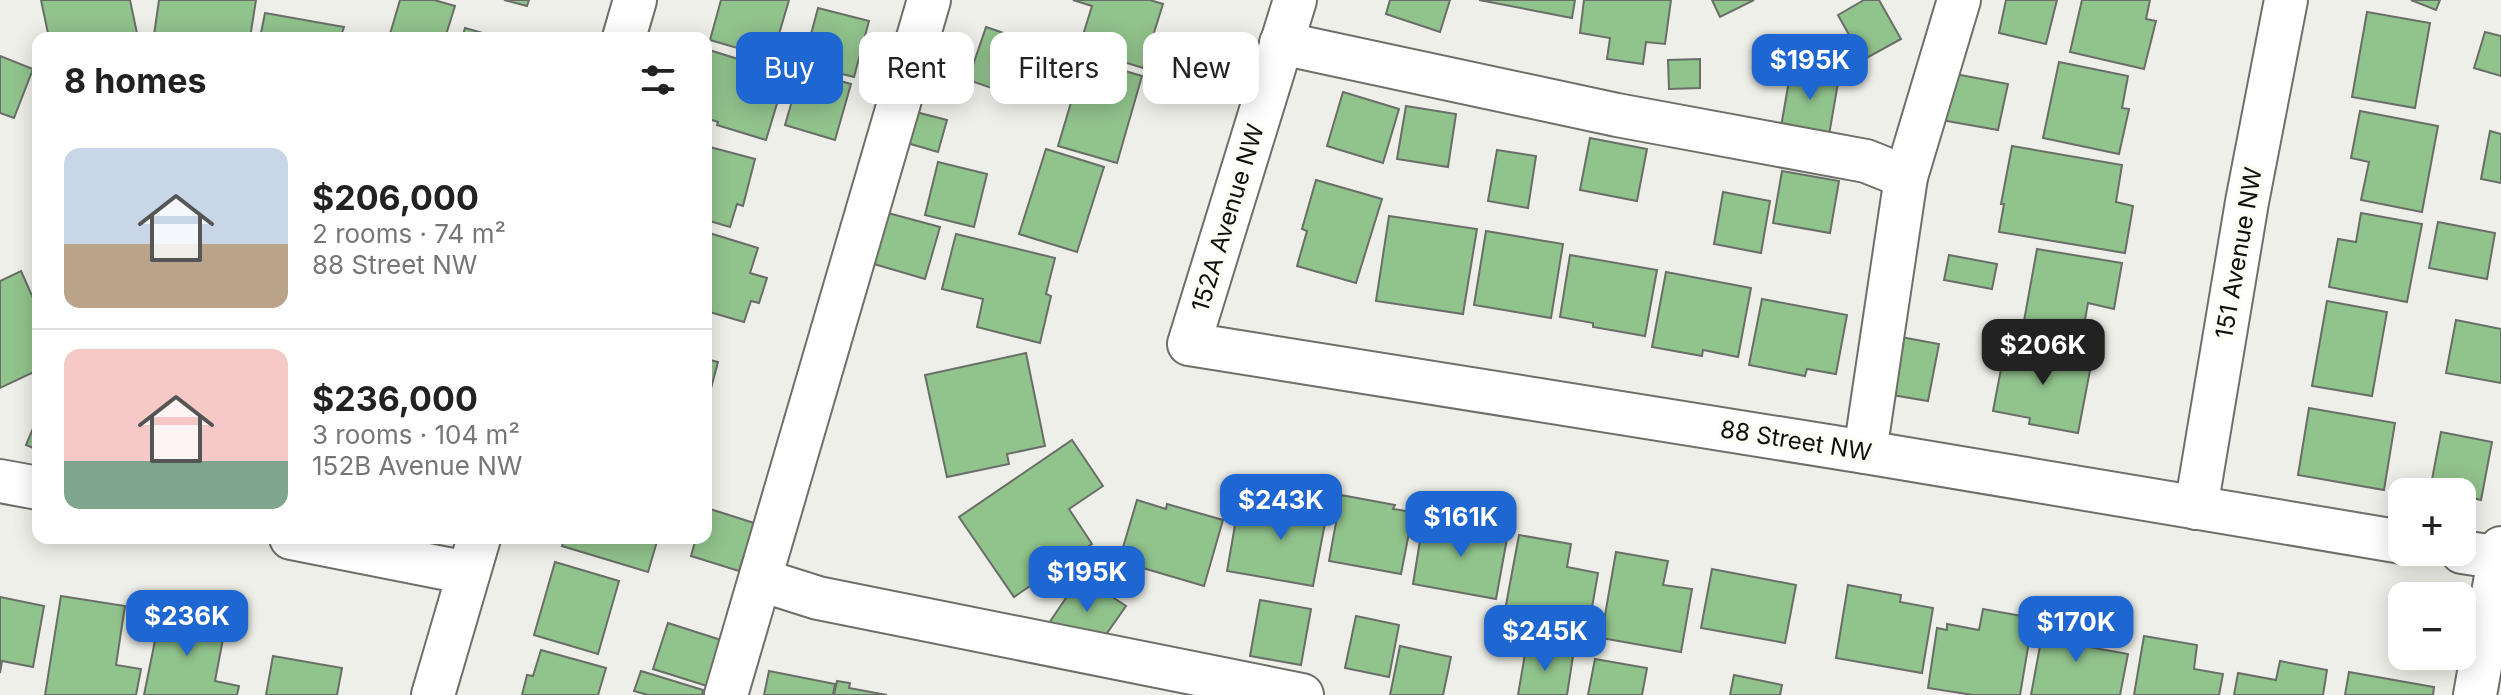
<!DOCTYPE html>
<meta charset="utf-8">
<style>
body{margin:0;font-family:Inter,sans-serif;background:#f6f6f6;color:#222;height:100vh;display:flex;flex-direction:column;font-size:30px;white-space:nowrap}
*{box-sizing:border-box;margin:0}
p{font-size:26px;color:#767676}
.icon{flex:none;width:44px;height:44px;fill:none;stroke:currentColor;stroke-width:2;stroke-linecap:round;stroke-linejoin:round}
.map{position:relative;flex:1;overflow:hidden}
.details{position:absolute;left:32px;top:32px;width:680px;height:512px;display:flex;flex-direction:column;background:#fff;border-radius:16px;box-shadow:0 4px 20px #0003}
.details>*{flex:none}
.guide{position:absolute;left:736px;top:32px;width:760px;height:72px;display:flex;gap:16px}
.buttons{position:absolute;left:2388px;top:478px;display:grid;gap:16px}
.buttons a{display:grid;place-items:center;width:88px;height:88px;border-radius:16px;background:#fff;box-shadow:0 4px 20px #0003;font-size:40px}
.price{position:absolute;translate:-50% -68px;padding:0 18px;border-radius:16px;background:#1e66d1;color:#fff;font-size:26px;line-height:52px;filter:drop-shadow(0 2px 4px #0008)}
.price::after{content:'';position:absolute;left:50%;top:48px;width:24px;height:18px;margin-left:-12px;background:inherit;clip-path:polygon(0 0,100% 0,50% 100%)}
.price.active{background:#222;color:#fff}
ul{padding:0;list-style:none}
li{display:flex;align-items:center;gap:24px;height:200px;padding:0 32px}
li+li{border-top:2px solid #e0e0e0}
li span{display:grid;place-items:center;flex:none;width:224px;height:160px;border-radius:16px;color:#555}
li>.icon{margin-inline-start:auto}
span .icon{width:96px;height:96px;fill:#fffc;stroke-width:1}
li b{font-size:34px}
h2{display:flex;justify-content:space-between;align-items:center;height:96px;padding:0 32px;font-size:34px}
.chip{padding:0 28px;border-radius:16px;background:#fff;box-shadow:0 4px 20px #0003;font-size:28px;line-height:72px}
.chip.active{background:#1e66d1;color:#fff}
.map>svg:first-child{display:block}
.building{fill:#91c38c;stroke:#696e68;stroke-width:2}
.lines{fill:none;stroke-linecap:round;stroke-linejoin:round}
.minor-casing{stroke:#6e6f68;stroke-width:46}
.minor{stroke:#fff;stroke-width:42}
.labels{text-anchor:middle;stroke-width:8;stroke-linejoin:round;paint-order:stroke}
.street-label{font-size:24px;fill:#0e0e0c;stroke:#fcfdf5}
</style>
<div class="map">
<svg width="2501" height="695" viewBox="0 0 2501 695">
<rect width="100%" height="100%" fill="#eeefe8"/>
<g class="building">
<polygon points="41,0 130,0 138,38 49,38"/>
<polygon points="159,0 256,0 250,38 171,38 154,35"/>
<polygon points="400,0 434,0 455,6 445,38 405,38 390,34"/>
<polygon points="504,0 529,0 527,6"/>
<polygon points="721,0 789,0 772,58 710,40"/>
<polygon points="1073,0 1150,0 1163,4 1143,68 1079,48 1092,6"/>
<polygon points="1390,0 1450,0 1440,32 1386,14"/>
<polygon points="1479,0 1575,0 1572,18"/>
<polygon points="1584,0 1671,0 1665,44 1646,42 1643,64 1607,59 1610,38 1580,33"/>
<polygon points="1712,0 1754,0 1720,17"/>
<polygon points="1864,0 1879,0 1901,39 1863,60 1838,15"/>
<polygon points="2006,0 2057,0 2046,44 1999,33"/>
<polygon points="2082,0 2150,0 2146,19 2156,21 2144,69 2070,52"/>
<polygon points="2411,0 2440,0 2436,10"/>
<polygon points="818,8 869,21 854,77 803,64"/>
<polygon points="2367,12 2430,23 2415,108 2352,97"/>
<polygon points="265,13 344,27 342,33 353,35 352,38 260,38"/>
<polygon points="986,27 1036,44 1018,97 968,80"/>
<polygon points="465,28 500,38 462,38"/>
<polygon points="2485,32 2501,36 2501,76 2474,68"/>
<polygon points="706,49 786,74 766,140 717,125 718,122 706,118"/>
<polygon points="0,56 33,69 14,118 0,113"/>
<polygon points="1084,59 1142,76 1117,163 1058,146"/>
<polygon points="1700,59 1700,88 1669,89 1668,60"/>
<polygon points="2059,62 2128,76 2122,108 2129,109 2119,154 2043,138"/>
<polygon points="1791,69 1839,77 1829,135 1781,127"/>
<polygon points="801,70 851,84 835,140 785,125"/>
<polygon points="1950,73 2008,84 1998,130 1941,120"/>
<polygon points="1343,92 1399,109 1383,163 1327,146"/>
<polygon points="1406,106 1456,114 1448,167 1397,159"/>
<polygon points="2360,111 2438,126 2422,212 2361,200 2369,162 2351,158"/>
<polygon points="916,112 947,120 938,152 907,143"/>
<polygon points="2490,131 2501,134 2501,183 2481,179"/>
<polygon points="1590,138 1647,149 1637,201 1580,190"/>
<polygon points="706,146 755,159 743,206 737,204 730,227 706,220"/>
<polygon points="2012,146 2122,165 2116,202 2133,206 2125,253 1999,232 2004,204 2001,204"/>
<polygon points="1046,149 1104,167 1077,252 1019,234"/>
<polygon points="1497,150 1536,156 1528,208 1488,201"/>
<polygon points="938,162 987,174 974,227 925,215"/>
<polygon points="1782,171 1839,181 1830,233 1773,223"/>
<polygon points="1316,180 1382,199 1356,283 1297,266 1307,231 1302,229"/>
<polygon points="1723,192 1770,201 1761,253 1714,244"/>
<polygon points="888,213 940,227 925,279 874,264"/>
<polygon points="2361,213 2422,224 2407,302 2329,287 2338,239 2356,242"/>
<polygon points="1389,216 1477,229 1463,314 1376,301"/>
<polygon points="2438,222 2495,233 2487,279 2429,268"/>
<polygon points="1486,231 1563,244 1551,318 1474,305"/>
<polygon points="706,232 758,248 750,273 767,278 759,303 751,301 744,322 706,311"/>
<polygon points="956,234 1055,258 1046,294 1051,296 1040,343 977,327 983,299 942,289"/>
<polygon points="2037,249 2122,263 2114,309 2088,303 2081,342 2022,332"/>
<polygon points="1570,255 1657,270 1645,336 1593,327 1593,323 1560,317"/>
<polygon points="1949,255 1997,264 1992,289 1944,280"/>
<polygon points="21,271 38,309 38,325 33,327 38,337 38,370 0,388 0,281"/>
<polygon points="1666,272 1751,288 1738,357 1703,350 1702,356 1652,347"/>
<polygon points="1762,299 1847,315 1836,374 1807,369 1805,376 1749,365"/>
<polygon points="2327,301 2387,312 2372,396 2312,386"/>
<polygon points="2456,320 2501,329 2501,383 2446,373"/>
<polygon points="1890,335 1939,344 1928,401 1880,393"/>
<polygon points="2006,343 2092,360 2078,433 2029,424 2030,418 1993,411"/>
<polygon points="1026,353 1045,446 1007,454 1009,464 947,477 925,375"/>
<polygon points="706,359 718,362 709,396 706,395"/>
<polygon points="2309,408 2395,423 2384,490 2298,475"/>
<polygon points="34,426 38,427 38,450 26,445"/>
<polygon points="2441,432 2492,442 2481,500 2462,496 2462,492 2430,490"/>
<polygon points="1072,440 1103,486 1069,509 1092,544 1014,597 959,517"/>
<polygon points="1285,494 1329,502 1313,586 1227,571 1237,514 1280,521"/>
<polygon points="1341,495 1395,505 1393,509 1413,512 1401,574 1329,561"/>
<polygon points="1137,500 1166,509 1167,504 1223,520 1204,586 1119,561"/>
<polygon points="707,508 754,523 739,571 691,556 696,538 706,538"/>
<polygon points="1423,522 1462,529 1463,524 1508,533 1496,599 1413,584"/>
<polygon points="1519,535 1571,544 1567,567 1598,573 1587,636 1503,621"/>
<polygon points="565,538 658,538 648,572 562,546"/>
<polygon points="1616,552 1668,561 1663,585 1692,589 1681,652 1601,638"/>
<polygon points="555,562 619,581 598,654 534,635"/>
<polygon points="1712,569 1796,585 1785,643 1701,628"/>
<polygon points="1081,576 1126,606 1093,653 1049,623"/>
<polygon points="1848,585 1901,595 1900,602 1933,608 1922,673 1836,658"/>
<polygon points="61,596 125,606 116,665 141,669 136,695 45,695"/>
<polygon points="0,597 44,606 33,667 2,661 0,673"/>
<polygon points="1260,600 1311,609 1301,665 1250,656"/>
<polygon points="1983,609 2033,618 2020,695 1973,695 1928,688 1937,628 1947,630 1947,624 1979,630"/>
<polygon points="161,611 226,623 215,681 239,686 237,695 144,695"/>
<polygon points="1356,616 1399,625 1389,677 1345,668"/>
<polygon points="2045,619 2092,628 2089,647 2128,654 2120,695 2031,695"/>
<polygon points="668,623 721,640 707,686 653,669"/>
<polygon points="2144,636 2197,645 2194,669 2223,674 2219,695 2134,695"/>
<polygon points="1400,646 1451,657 1443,695 1390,695"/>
<polygon points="1526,648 1573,656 1567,695 1518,695"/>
<polygon points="541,650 606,668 598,695 522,695 527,675 533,676"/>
<polygon points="273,656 342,668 337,695 266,695"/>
<polygon points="1595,659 1647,668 1642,695 1588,695"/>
<polygon points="2280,661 2327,670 2323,695 2234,695 2238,673 2276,680"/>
<polygon points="641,671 703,690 702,695 648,695 634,691"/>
<polygon points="769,671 835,684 833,695 764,695"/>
<polygon points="2349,672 2434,687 2433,695 2345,695"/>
<polygon points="1734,675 1782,685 1780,695 1730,695"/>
<polygon points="837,681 850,683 849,688 887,695 834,695"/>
</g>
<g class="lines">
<defs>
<g id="minor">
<polyline points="1295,0 1189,344 1865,452 2402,542"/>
<polyline points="624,38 635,0"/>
<polyline points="1281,43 1617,115 1866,161 1906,177"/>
<polyline points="1865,452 1906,177 1959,0"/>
<polyline points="0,481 38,488"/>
<polyline points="2196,508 2247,202 2286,0"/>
<polyline points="291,538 468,573"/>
<polyline points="2462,552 2501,558"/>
<polyline points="761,580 818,598 1302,695"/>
<polyline points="433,695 479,538"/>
<polyline points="726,695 929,0"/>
<polyline points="2475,695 2501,548"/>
</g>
</defs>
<use href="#minor" class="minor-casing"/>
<use href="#minor" class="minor"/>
</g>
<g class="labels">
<g class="street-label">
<text transform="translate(1228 218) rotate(-73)" y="8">152A Avenue NW</text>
<text transform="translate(2239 253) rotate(-80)" y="8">151 Avenue NW</text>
<text transform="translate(1796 441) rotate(9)" y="8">88 Street NW</text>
</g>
</g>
</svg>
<div class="buttons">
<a>+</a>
<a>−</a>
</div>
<b class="price" style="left:1810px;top:102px">$195K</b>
<b class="price active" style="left:2043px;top:387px">$206K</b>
<b class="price" style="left:1281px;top:542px">$243K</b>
<b class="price" style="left:1461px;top:559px">$161K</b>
<b class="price" style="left:1087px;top:614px">$195K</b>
<b class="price" style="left:187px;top:658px">$236K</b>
<b class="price" style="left:2076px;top:664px">$170K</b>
<b class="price" style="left:1545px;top:673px">$245K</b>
<div class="guide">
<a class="chip active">Buy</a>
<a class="chip">Rent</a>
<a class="chip">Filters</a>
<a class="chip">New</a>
</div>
<section class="details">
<h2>8 homes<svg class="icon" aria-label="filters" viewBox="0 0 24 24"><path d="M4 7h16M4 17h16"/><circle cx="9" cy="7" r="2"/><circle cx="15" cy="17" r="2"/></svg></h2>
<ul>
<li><span style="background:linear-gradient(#c9d6e8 60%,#b9a48a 0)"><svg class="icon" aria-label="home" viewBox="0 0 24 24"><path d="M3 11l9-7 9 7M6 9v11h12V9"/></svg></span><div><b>$206,000</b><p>2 rooms · 74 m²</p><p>88 Street NW</p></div></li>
<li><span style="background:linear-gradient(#f6c9c9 70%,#7fa58c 0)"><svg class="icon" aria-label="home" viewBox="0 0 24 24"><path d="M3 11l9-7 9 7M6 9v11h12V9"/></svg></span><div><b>$236,000</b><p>3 rooms · 104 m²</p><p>152B Avenue NW</p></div></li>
</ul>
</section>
</div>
